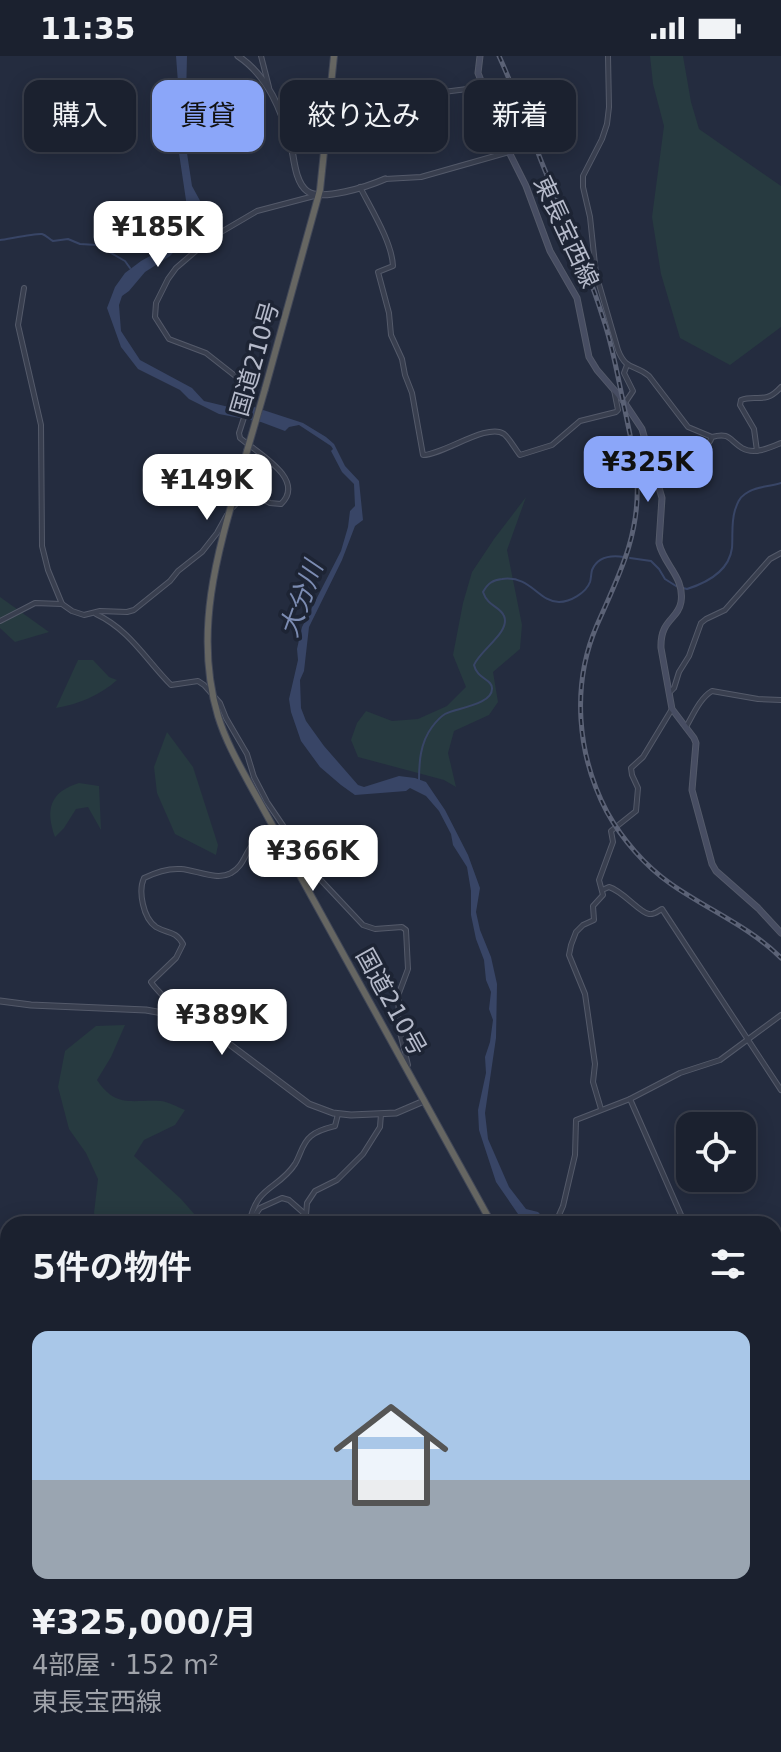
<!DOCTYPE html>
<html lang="ja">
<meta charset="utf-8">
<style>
body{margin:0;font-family:"DejaVu Sans","Noto Sans JP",sans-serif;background:#282e3b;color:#f1f3f6;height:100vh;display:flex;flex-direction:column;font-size:30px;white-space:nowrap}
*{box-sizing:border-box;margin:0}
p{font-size:26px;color:#a0a3aa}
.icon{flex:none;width:44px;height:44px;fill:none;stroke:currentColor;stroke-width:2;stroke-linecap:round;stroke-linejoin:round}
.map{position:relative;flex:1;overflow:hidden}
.side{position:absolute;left:0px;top:1160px;width:782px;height:536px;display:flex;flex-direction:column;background:#1b212f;border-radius:24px 24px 0 0;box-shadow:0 4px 20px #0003,0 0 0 2px #393e4b}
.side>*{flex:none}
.guide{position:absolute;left:24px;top:24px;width:734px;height:72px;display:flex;gap:16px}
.controls{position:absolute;left:676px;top:1056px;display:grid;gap:16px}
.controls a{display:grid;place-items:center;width:80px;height:80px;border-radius:16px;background:#1b212f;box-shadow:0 4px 20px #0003,0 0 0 2px #393e4b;font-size:40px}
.price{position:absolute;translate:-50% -68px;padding:0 18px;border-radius:16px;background:#fff;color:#222;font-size:26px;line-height:52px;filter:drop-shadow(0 2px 4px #0008)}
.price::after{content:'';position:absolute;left:50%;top:48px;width:24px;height:18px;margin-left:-12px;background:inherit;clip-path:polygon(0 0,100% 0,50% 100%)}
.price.selected{background:#8ba6f9;color:#111}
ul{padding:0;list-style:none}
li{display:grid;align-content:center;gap:16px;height:424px;padding:0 32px}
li+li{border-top:2px solid #393e4b}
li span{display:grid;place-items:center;height:248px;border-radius:16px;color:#555}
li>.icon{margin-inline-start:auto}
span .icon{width:144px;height:144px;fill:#fffc;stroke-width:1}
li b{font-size:34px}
h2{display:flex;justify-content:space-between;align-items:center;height:96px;padding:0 32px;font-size:34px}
.tag{padding:0 28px;border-radius:16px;background:#1b212f;box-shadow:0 4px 20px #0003,0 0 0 2px #393e4b;font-size:28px;line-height:72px}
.tag.selected{background:#8ba6f9;color:#111}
.status{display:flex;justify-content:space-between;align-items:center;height:56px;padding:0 40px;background:#1b212f;direction:ltr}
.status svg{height:22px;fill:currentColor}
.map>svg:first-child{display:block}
.green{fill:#273a40}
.water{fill:#384566}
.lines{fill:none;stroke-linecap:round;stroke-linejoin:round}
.stream{stroke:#384566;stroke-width:2}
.river{stroke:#384566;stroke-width:8}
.minor-casing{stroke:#545a6a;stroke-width:6}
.tertiary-casing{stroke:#545a6a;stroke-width:7}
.secondary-casing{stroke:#545a6a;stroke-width:7}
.trunk-casing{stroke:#414757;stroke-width:8}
.minor{stroke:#393f4f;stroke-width:4}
.tertiary{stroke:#393f4f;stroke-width:5}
.secondary{stroke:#474d62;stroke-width:5}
.trunk{stroke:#666662;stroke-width:6}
.rail-casing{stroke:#5b6276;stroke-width:5}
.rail{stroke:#1d2434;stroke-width:2;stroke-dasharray:6;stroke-linecap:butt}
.trunk-bridge-casing{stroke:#414757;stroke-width:8;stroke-linecap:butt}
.trunk-bridge{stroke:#666662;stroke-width:6}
.labels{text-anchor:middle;stroke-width:7;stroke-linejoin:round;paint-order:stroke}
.street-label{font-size:24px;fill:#b5baca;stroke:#1d2434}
.water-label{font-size:26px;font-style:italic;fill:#7c8cb2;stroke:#1d2434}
</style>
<div class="status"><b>11:35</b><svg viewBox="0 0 49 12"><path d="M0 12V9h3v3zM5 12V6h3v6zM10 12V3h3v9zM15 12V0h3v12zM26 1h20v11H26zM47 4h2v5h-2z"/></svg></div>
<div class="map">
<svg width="781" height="1696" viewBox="0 0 781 1696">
<rect width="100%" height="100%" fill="#242c3f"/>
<g class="green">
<polygon points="650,0 683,0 691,46 699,73 781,130 781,271 730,309 680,282 661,218 652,161 664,70 653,28"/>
<polygon points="526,441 507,494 522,569 520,593 493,616 498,646 489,659 454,675 448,697 456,731 444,724 358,701 351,684 357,667 366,655 392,665 418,663 447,650 466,631 453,599 463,547 472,516 494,483"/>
<polygon points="0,541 49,576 15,586 0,572"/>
<path d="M78 604H93L109 621 117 624C99 640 79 648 56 652Z"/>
<polygon points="167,676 193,711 218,789 216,799 175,778 157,737 154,711"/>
<path d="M79 727 99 730 101 774 88 751 76 753 64 772 55 781C45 753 50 736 79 727Z"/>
<path d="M125 969 111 1001 97 1024C116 1053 133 1043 161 1045 169 1046 177 1051 185 1054L175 1069 144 1084 134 1100 181 1143 203 1168H98L94 1157 98 1123 86 1097 69 1073 58 1031 65 995 96 970Z"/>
<polygon points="774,1375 781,1381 781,1478 774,1467"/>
<polygon points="0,1505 8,1514 8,1608 0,1637"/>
</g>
<polygon class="water" points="176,0 187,0 185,84 192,130 204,152 203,157 199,168 170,200 145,216 129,235 122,240 119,249 121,275 140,304 192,332 204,345 237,353 254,351 303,367 326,381 334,388 345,410 359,425 363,464 355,470 342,504 309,571 304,615 300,624 301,652 306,665 324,690 358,729 364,731 399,720 415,722 426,726 445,754 468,799 480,832 476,856 480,874 491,901 497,928 496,982 485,1057 488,1083 509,1131 526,1153 538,1156 550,1168 529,1168 518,1158 496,1126 479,1074 478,1054 486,1017 485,1001 490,986 493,964 489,953 491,936 486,924 484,904 476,883 471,859 471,835 467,811 453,789 451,778 439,755 426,740 410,732 406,735 355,739 341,729 320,711 301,685 291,656 289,643 298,604 297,593 302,571 341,495 348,471 350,455 355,450 354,428 342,416 331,395 333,393 331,390 299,369 289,371 285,375 261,366 219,358 189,343 180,334 138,313 121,291 107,252 115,231 125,217 141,205 150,200 167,197 184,169 191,166 187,151 176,77 179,40"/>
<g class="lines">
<g class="stream">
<path d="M0 184C8 183 37 177 42 178 46 179 49 183 53 185L68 183 80 188 97 189 125 205 130 212"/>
<polyline points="630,502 651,505 659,513 665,523 676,530"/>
<path d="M683 532 687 533C706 527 729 515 732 492 733 479 731 467 735 454 737 448 739 442 745 438 755 430 769 431 781 427"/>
<path d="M419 725C419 707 420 687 432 671 435 667 440 661 445 658 455 652 493 649 492 632 492 623 477 623 474 609 480 594 511 576 504 560 500 550 488 551 483 536 488 527 493 524 502 523 531 519 538 546 559 546 570 546 586 537 590 526 591 523 591 518 592 514 598 500 611 499 624 501"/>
<polyline points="0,1542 8,1535"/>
<polyline points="0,1600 0,1605"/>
</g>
<g class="river">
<polyline points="0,1526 8,1530"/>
<polyline points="454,1688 463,1696"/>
</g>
<defs>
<g id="minor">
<polyline points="261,0 269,31"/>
<path d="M608 0 609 51 607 68 602 83 583 120V131L590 161 596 218 618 294C626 315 635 308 649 320L688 371 712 381"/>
<polyline points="396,42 483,31"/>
<polyline points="385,123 421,121 509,96"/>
<path d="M360 131C371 153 392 186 393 210L378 216 389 257 391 279 402 303 405 319 412 337 423 399C443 399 488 366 504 378 510 383 515 393 520 399L552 389 580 365 616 356 618 354 614 334"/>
<polyline points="24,232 18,269 41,369 42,490 48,514 62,548 72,555 84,559 100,555 127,556 134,554 170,525 178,515 202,496 217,477 227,459"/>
<polyline points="625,347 633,335 624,317 627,309"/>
<path d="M757 395 754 373 740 349 741 344C756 338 765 349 781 331"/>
<path d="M658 426C672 420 679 415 684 401 695 398 708 393 712 381 730 376 729 384 742 392 754 399 769 392 781 387"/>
<path d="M232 452 241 443 252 438 270 447 281 448C307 423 256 396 240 382L239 377 251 340 248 330 206 297 169 283 155 261 156 247 168 223 176 212 211 182 257 155 318 139"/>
<path d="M96 558C130 574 146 604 171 629L198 625 204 629 220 647 226 662 247 698 254 721 267 746 318 821 363 869 375 873 402 871 406 874 408 913 399 937 398 968 408 1009 406 1011"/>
<polyline points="0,565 35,547 62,548"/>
<polyline points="669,637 674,632 679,616 689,600 701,567 706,563 725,554 770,503 781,497"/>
<path d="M686 671C693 659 700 642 712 635L758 643 781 644"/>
<path d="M602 834 609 831C623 835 640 857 649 858 654 859 658 855 662 853L781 1034"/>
<path d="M170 957C168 940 158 937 151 926L176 902 183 888C175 874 168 878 156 871 143 862 138 835 144 822 156 816 167 812 181 813 196 814 217 825 231 817 244 810 245 796 254 787L284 789 297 792"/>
<polyline points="630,1043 685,1168"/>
<polyline points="601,1053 593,1026 595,1008 585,938 569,899 571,889 576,876 583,869 594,864 593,850 603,839 599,824 613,786 611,775 636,755 638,732 632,719 631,712 643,701 672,653"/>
<polyline points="253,1162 260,1152 282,1142 289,1144 306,1159"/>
<path d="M249 1168C257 1128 278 1134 295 1108 301 1098 302 1087 311 1080 318 1074 327 1072 335 1070L338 1058"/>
<polyline points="295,1168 306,1159 307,1147 315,1135 337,1124 363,1098 380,1071 381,1058"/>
<polyline points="555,1168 563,1150 575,1099 576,1064 630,1043 680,1017 720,1004 781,959"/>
<polyline points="729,1168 730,1167"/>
<polyline points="774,1268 781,1277"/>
<polyline points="774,1551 781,1553"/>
<polyline points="533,1688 537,1696"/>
<polyline points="548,1696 565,1688"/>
</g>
<g id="tertiary">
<path d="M238 0C268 20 282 55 291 89 294 102 295 126 307 135 321 146 369 130 385 123"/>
<polyline points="0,945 31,949 146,954 185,961 212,975 309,1048 333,1057 351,1059 396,1057 424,1045"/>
</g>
<g id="secondary">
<path d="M480 0 478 17 509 96 526 130 550 195 577 242 589 301 597 314 622 343 642 373 662 442 659 487C663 508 685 521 681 546 678 564 660 563 661 592L672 653 694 682 696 687 692 734 712 808 716 815 758 852 781 877"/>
<polyline points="0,1305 8,1308"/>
<polyline points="774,1685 781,1684"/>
<polyline points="708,1688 730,1690 756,1688"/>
</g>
<g id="trunk">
<polyline points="265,333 320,134 334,0"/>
<path d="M247 395C222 482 191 569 218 660 225 683 237 705 249 727L492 1168"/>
<polyline points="774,1611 781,1649"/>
</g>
</defs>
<use href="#minor" class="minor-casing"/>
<use href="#tertiary" class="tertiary-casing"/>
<use href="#secondary" class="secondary-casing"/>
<use href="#trunk" class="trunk-casing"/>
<use href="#minor" class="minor"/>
<use href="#tertiary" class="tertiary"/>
<use href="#secondary" class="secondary"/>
<use href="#trunk" class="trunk"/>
<defs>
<path id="rail" d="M499 0C516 37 529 75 544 112 565 163 588 213 604 265 614 295 619 328 626 359 630 380 636 403 637 425 640 480 618 521 597 569 571 629 577 699 607 756 622 783 645 810 671 828 708 854 749 870 781 902"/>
</defs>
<use href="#rail" class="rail-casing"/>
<use href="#rail" class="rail"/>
<defs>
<polyline id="trunk-bridge" points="247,395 265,333"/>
</defs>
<use href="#trunk-bridge" class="trunk-bridge-casing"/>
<use href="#trunk-bridge" class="trunk-bridge"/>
</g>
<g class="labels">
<g class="street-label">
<text transform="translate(566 176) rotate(65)" y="8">東長宝西線</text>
<text transform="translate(255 303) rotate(-74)" y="8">国道210号</text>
<text transform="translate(391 946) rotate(61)" y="8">国道210号</text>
</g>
<g class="water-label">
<text transform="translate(301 543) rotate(-70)" y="9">大分川</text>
</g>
</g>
</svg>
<div class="controls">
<a><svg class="icon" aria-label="locate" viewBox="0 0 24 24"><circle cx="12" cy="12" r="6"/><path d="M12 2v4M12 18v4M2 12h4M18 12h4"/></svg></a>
</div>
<b class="price" style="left:158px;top:213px">¥185K</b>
<b class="price selected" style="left:648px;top:448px">¥325K</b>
<b class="price" style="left:207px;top:466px">¥149K</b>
<b class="price" style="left:313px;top:837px">¥366K</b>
<b class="price" style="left:222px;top:1001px">¥389K</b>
<div class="guide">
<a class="tag">購入</a>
<a class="tag selected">賃貸</a>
<a class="tag">絞り込み</a>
<a class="tag">新着</a>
</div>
<section class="side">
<h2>5件の物件<svg class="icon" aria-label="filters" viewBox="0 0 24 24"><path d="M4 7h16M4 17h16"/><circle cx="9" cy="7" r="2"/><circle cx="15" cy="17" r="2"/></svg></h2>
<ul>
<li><span style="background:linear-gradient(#a9c7e8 60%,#9aa5b1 0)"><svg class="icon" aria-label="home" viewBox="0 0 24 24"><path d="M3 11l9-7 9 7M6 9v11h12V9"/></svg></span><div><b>¥325,000/月</b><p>4部屋 · 152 m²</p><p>東長宝西線</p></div></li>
</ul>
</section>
</div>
